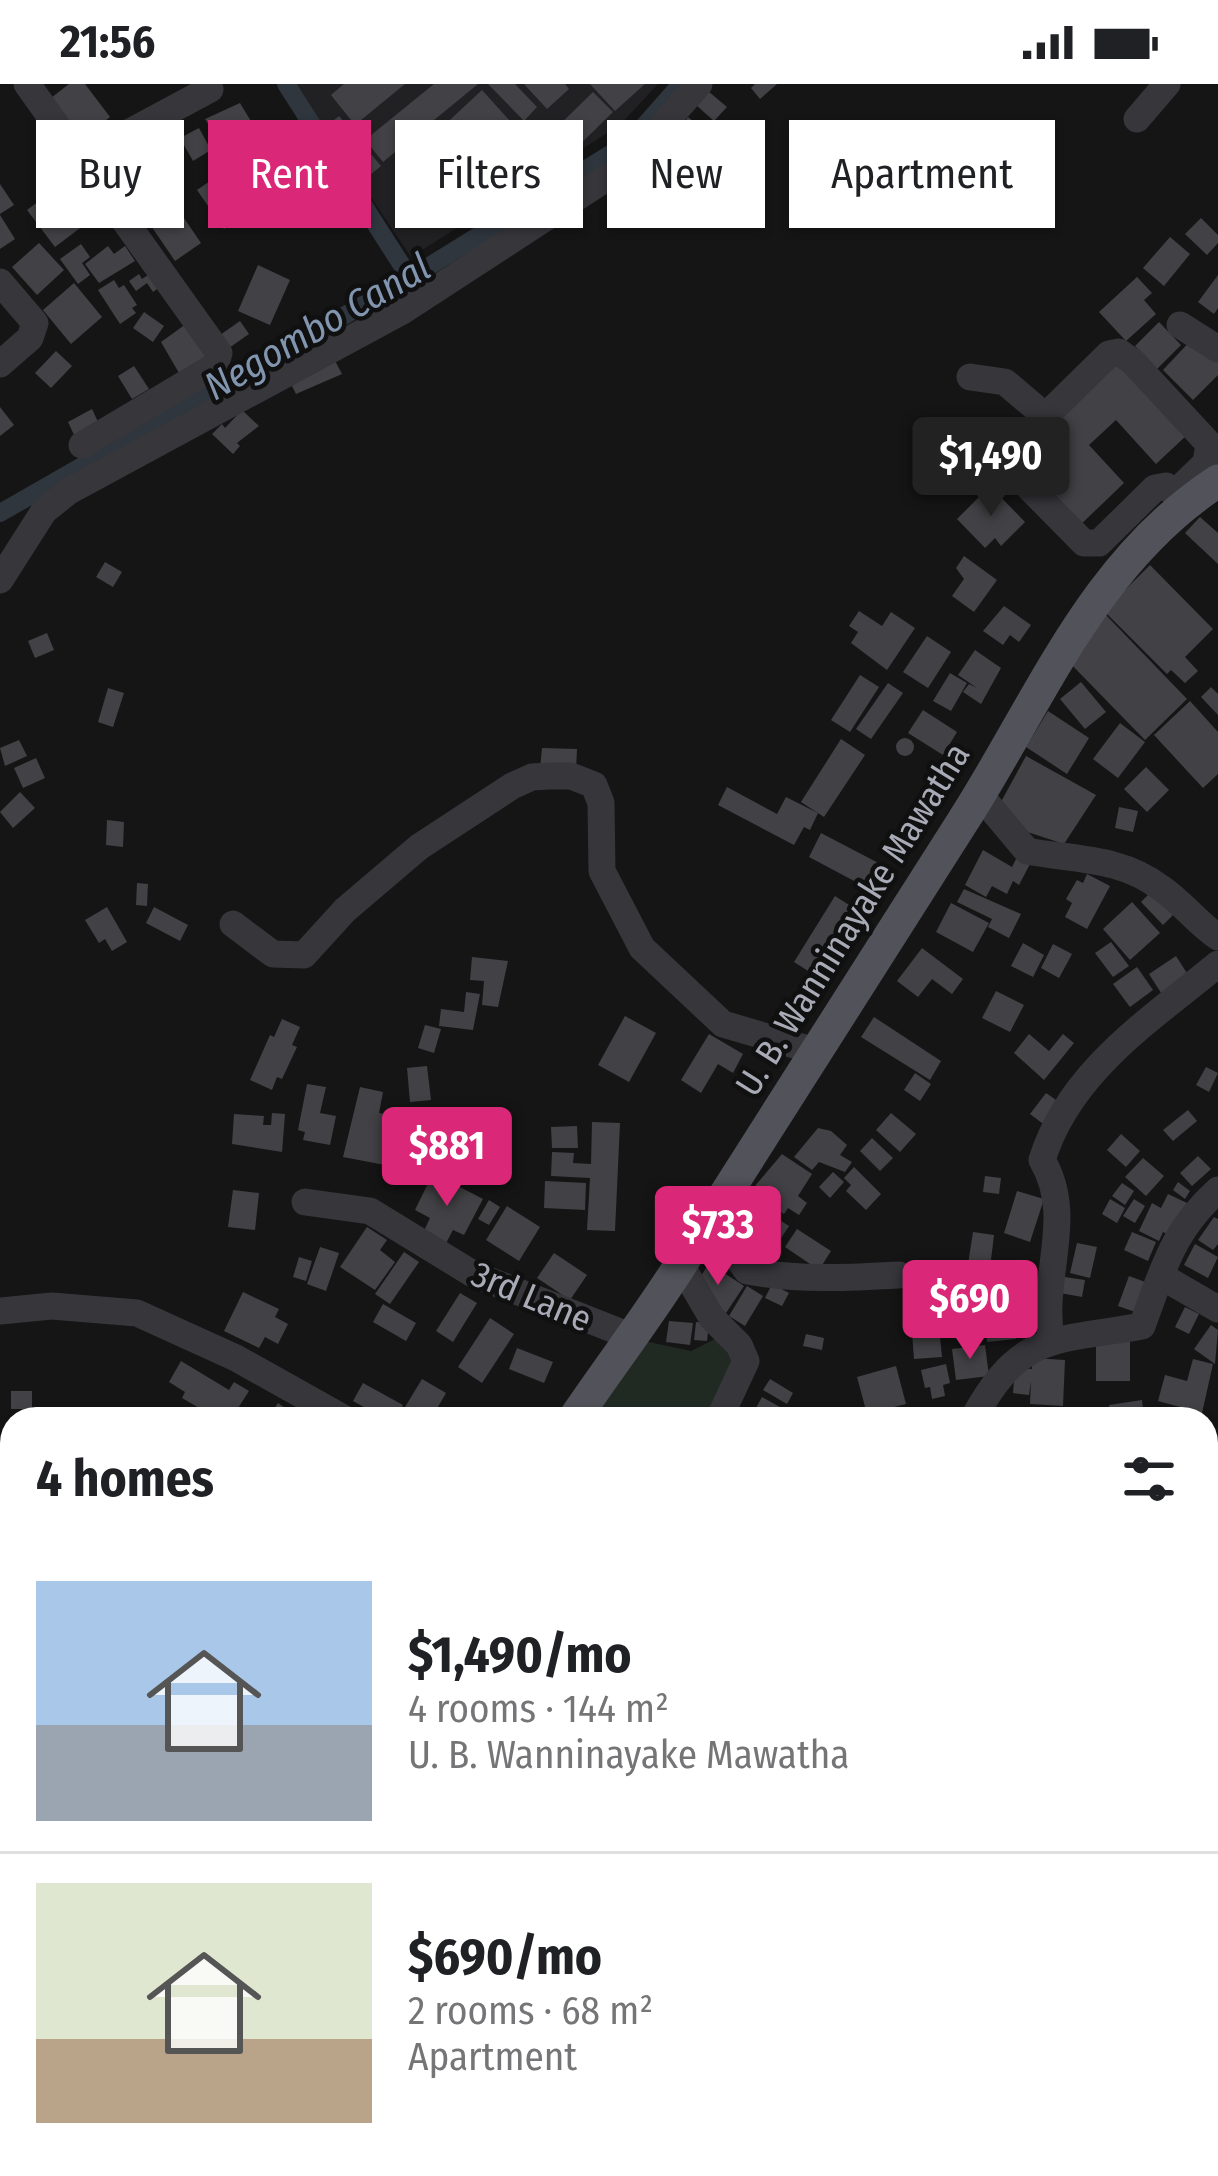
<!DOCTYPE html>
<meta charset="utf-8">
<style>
body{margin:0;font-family:"Fira Sans Condensed",sans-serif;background:#f2f2f2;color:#202124;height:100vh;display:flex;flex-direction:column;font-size:45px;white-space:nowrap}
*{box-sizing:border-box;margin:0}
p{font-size:39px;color:#757577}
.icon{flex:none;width:66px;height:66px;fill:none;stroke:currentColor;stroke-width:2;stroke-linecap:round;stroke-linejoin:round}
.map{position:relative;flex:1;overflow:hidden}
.sheet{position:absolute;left:0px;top:1323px;width:1218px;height:771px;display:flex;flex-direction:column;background:#fff;border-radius:36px 36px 0 0;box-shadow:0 3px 9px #0004}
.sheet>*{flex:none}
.guide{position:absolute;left:36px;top:36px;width:1146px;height:108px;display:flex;gap:24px}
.price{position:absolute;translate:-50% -102px;padding:0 27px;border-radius:12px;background:#db2777;color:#fff;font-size:39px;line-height:78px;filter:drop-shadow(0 3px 6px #0008)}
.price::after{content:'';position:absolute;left:50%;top:72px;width:36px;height:27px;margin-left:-18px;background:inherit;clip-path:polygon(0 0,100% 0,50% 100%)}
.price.on{background:#222;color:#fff}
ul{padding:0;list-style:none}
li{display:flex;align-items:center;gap:36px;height:300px;padding:0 36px}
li+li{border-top:3px solid #e0e0e0}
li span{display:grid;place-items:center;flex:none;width:336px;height:240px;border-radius:0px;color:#555}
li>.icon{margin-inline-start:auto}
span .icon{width:144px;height:144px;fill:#fffc;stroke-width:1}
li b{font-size:51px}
h2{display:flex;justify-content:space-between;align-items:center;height:144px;padding:0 36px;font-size:51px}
.tag{padding:0 42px;border-radius:0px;background:#fff;box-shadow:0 3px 9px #0004;font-size:42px;line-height:108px}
.tag.on{background:#db2777;color:#fff}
.status{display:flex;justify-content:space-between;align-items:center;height:84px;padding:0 60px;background:#fff;direction:ltr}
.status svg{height:33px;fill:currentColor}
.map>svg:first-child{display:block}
.built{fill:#212123}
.green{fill:#212923}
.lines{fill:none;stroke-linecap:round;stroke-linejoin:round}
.canal{stroke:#2f363e;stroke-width:18}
.building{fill:#424246}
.minor{stroke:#36363b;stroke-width:27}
.major{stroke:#52535a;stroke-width:33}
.labels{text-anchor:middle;stroke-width:9;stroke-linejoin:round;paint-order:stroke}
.street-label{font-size:36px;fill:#a8abb6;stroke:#101011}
.water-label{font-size:39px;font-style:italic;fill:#8195ae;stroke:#101011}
</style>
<div class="status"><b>21:56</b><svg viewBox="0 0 49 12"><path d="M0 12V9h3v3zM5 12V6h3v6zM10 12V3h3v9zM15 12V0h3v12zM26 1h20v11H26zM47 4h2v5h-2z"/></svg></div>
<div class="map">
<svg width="1218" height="2092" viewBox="0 0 1218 2092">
<rect width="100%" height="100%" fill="#151516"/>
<polygon class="built" points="295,0 658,0 620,41 411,173"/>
<polygon class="green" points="635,1255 691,1267 715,1255 730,1261 738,1283 713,1335 580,1335"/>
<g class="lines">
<g class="canal">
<polyline points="286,0 410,194"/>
<polyline points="0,429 410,194 630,58 681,0"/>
</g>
</g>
<g class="building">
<polygon points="69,0 85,0 110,33 82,55 51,14"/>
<polygon points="344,0 405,0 355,41 331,11"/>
<polygon points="434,0 478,0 383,78 365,56"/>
<polygon points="488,0 515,0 537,23 524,37"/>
<polygon points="524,0 565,0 569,5 547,25"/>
<polygon points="590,0 645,0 615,27"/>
<polygon points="755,0 777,0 760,15 751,4"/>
<polygon points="482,6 540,70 520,90 480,48 445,81 425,59"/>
<polygon points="708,7 727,23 714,37 696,21"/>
<polygon points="593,8 613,28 568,72 548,52"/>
<polygon points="240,19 263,57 242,69 229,47 217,54 205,35"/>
<polygon points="339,32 381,82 364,96 322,46"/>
<polygon points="688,33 704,46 697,55 681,43"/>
<polygon points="199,44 211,66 193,77 180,54"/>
<polygon points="684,54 696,64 683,78 671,67"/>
<polygon points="481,57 513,97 469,133 461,123 446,136 422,107"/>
<polygon points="262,70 272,83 249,101 239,88"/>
<polygon points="226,86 252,126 224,145 197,106"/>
<polygon points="64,98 92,135 55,163 27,126"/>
<polygon points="0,100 14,121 0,130"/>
<polygon points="171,115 201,159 175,177 145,133"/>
<polygon points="0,131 15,155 0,165"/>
<polygon points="1201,134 1218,151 1218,159 1207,171 1185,150"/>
<polygon points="1170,153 1190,170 1164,202 1143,184"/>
<polygon points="39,159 64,186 37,211 12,183"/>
<polygon points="81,160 90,173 82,179 90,191 78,200 60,175"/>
<polygon points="108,162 114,170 125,162 135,177 99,199 85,180"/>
<polygon points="258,181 290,196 270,241 238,227"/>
<polygon points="151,189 161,202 153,208 147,199 136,207 129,197 139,190 142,195"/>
<polygon points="1218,191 1218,224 1214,230 1198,218"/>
<polygon points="1137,193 1152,209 1144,216 1156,230 1126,257 1099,228"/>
<polygon points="114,196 119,204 124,201 137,221 132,224 136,229 120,240 98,206"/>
<polygon points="74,199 102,233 71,260 43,226"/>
<polygon points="144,228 164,242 153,258 133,244"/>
<polygon points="240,237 249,250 229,264 220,251"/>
<polygon points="1159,238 1181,261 1157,285 1135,262"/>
<polygon points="186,240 207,274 179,289 161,258"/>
<polygon points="1195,252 1218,275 1218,291 1193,316 1163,286"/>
<polygon points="56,267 72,282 51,304 35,289"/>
<polygon points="1117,272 1188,350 1156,380 1116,336 1089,361 1124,399 1074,447 1008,375"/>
<polygon points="333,273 342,290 296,310 288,294"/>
<polygon points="134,282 149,305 132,315 118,292"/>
<polygon points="0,323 14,341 0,352"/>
<polygon points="92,325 100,342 76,355 68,338"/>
<polygon points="242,326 259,342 237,359 240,362 233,370 212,350 222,340 225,344"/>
<polygon points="990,402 1025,438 1001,462 995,454 985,464 957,435"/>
<polygon points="1200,433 1218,449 1218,480 1185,449"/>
<polygon points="964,472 997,496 974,528 952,512 964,495 956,484"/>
<polygon points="105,478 122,488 113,503 96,493"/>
<polygon points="1150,481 1213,545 1185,573 1198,587 1185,599 1171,586 1167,590 1104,527"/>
<polygon points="1004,522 1031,541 1019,558 1010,551 1003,561 983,547"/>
<polygon points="859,527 882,542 891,528 915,544 887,586 851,559 858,548 849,542"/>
<polygon points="1106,531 1187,615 1145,656 1064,573"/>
<polygon points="47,549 54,566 35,574 28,557"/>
<polygon points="927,552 951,568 928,604 903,588"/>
<polygon points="975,566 1001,584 981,620 963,608 969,600 977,604 958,591"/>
<polygon points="950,589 967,599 951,627 933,617"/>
<polygon points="860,591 879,603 850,648 831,636"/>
<polygon points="1081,598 1106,628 1085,645 1060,615"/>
<polygon points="888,599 903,609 871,655 856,645"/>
<polygon points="1211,603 1218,610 1218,631 1201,613"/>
<polygon points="108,604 124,609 113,643 98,638"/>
<polygon points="1190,617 1218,648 1218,690 1203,704 1154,651"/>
<polygon points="923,626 957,648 943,671 908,649"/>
<polygon points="1048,627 1089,654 1067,690 1026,663"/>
<polygon points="1120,639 1145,658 1118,694 1093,675"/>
<circle cx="905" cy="663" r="9"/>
<polygon points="841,655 865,671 824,733 801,718"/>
<polygon points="19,656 27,672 5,682 0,664"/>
<polygon points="542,664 577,665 576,687 540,685"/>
<polygon points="1026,672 1096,711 1064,760 991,736"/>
<polygon points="36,674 45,694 23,704 14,684"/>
<polygon points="1146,683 1169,706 1147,728 1124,705"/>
<polygon points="727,703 777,730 786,713 818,729 810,746 804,743 794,761 718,721"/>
<polygon points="20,708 35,724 13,744 0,728"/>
<polygon points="1119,723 1138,727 1133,748 1115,744"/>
<polygon points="107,736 124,738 123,763 106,761"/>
<polygon points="821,749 886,783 873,807 809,773"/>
<polygon points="983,766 1012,783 1017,773 1030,780 1019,801 1013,797 1007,810 992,802 986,813 965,801"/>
<polygon points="1087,790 1110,802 1087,845 1065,833 1072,819 1066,815 1077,796 1083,799"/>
<polygon points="137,799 148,800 147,822 136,821"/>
<polygon points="1157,802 1180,824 1163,841 1141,818"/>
<polygon points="964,805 1021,830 1009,854 988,843 992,835 957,818"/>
<polygon points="835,812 857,826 816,892 794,878"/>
<polygon points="1132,818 1160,849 1130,876 1103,845"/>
<polygon points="951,819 989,839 973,868 936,848"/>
<polygon points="107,823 127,858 112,867 105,855 99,859 85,836"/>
<polygon points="154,823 188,841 180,857 146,839"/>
<polygon points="1111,858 1129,882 1113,893 1095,869"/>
<polygon points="1023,859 1044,871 1033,893 1011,882"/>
<polygon points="1053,860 1072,870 1059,894 1041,884"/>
<polygon points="922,864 963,895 952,910 932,895 918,913 897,897"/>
<polygon points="1176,872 1192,897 1165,915 1149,890"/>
<polygon points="472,873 508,877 498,923 482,921 484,897 470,896"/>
<polygon points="1137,883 1153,906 1130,923 1113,900"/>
<polygon points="996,907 1024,921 1010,948 982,934"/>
<polygon points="466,908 480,910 473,946 439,942 441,925 464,928"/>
<polygon points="625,932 656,949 629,998 598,981"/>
<polygon points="874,933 941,977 930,996 861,953"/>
<polygon points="282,935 300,943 292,961 297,963 282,995 277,993 272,1006 250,996 270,951 274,953"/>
<polygon points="425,941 441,945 434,969 418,964"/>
<polygon points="709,950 743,970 733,989 718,980 701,1009 681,996"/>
<polygon points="1029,950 1049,967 1063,950 1074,959 1044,996 1014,969"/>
<polygon points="427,982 431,1016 410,1018 407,984"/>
<polygon points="1206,983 1218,989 1209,1008 1196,1001"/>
<polygon points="915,989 931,1000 920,1017 904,1006"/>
<polygon points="307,1000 326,1003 320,1029 336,1032 330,1061 303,1056 305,1048 298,1046"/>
<polygon points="360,1003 383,1008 379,1029 400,1033 390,1082 343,1073"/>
<polygon points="1046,1009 1062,1020 1046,1042 1030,1030"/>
<polygon points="1188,1026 1197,1037 1173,1057 1163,1046"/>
<polygon points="272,1029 285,1030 282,1068 232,1060 234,1030 264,1032 263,1041 271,1041"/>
<polygon points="891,1029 916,1050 900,1068 876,1046"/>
<polygon points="592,1038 620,1039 615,1147 587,1146 590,1094 551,1092 552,1068 574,1069 573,1079 591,1080"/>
<polygon points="577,1042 578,1064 552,1064 551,1043"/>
<polygon points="818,1044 831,1047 847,1061 840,1071 852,1078 845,1088 819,1078 812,1086 794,1073"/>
<polygon points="1121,1050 1140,1067 1126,1083 1107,1066"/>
<polygon points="872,1054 893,1074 880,1087 860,1067"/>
<polygon points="782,1070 812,1090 798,1112 807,1119 799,1131 788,1124 784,1130 768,1119 771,1113 755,1102"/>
<polygon points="1198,1072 1211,1085 1192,1102 1180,1089"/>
<polygon points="1143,1074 1164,1092 1146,1112 1125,1093"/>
<polygon points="854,1083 881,1110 866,1126 846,1107 851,1101 844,1094"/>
<polygon points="833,1088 844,1098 830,1114 819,1103"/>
<polygon points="433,1089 483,1115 464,1151 453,1146 445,1161 423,1149 430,1134 415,1126"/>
<polygon points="985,1092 1001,1094 999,1110 983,1108"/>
<polygon points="545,1097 586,1099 585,1126 544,1124"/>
<polygon points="1178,1098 1190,1107 1185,1115 1173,1106"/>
<polygon points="1122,1099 1134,1107 1125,1121 1112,1112"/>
<polygon points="233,1106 259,1109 255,1146 228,1143"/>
<polygon points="1017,1107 1044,1115 1030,1158 1004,1149"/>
<polygon points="1168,1110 1187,1119 1171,1152 1163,1148 1159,1157 1139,1147 1152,1119 1161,1124"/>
<polygon points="1110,1115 1125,1124 1117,1139 1102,1130"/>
<polygon points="1134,1115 1145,1122 1135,1139 1123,1132"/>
<polygon points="489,1116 500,1123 489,1141 478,1135"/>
<polygon points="507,1122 540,1143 519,1177 486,1156"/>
<polygon points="761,1124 789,1142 760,1186 733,1168"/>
<polygon points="1214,1133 1218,1135 1218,1160 1213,1166 1198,1156"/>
<polygon points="367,1143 387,1156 380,1166 395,1178 375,1206 340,1183"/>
<polygon points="797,1145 831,1167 819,1186 785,1163"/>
<polygon points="973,1148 994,1151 990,1184 968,1180"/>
<polygon points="1132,1148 1156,1158 1148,1177 1124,1166"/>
<polygon points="1077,1159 1097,1163 1090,1194 1070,1189"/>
<polygon points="1195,1160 1218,1173 1208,1194 1184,1181"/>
<polygon points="320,1163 339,1169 326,1207 307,1200"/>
<polygon points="404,1168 419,1178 390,1220 375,1210"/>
<polygon points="554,1169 587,1191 570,1216 537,1194"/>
<polygon points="299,1173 312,1177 306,1197 293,1193"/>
<polygon points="709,1179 744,1202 726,1229 692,1207"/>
<polygon points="997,1186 1033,1188 1031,1216 995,1215"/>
<polygon points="936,1187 938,1217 910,1219 908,1189"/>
<polygon points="1058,1192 1085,1196 1082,1213 1055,1208"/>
<polygon points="1129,1192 1148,1199 1138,1229 1118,1222"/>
<polygon points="772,1200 789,1209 782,1222 765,1214"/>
<polygon points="747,1202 763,1212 745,1242 729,1232"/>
<polygon points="243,1208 279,1225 275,1233 288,1240 278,1260 265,1253 259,1264 224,1247"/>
<polygon points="460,1209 477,1219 453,1258 436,1247"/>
<polygon points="383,1220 416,1239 406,1257 373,1238"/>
<polygon points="952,1221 982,1222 980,1254 951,1253"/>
<polygon points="1185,1223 1199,1230 1189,1250 1175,1243"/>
<polygon points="1014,1230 1016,1255 987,1258 985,1233"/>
<polygon points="938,1233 942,1273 914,1275 911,1236"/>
<polygon points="490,1234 514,1250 482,1299 458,1283"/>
<polygon points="669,1237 693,1239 690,1261 666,1258"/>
<polygon points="696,1238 709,1239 707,1257 694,1256"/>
<polygon points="1211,1241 1218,1246 1215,1280 1194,1265"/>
<polygon points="806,1250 824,1254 822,1266 803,1262"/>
<rect x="1096" y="1256" width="34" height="41"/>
<polygon points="985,1261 989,1292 956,1296 952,1265"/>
<polygon points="517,1264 553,1278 544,1299 509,1285"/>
<polygon points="1032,1274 1065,1276 1063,1322 1030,1320 1031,1297 1029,1311 1013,1309 1015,1284 1032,1285"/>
<polygon points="1193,1275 1213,1280 1202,1329 1158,1317 1165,1291 1187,1297"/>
<polygon points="181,1277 229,1306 234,1298 249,1307 231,1335 218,1335 182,1314 185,1308 169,1298"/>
<polygon points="946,1280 950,1299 943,1301 945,1312 932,1315 930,1303 925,1304 921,1286"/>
<polygon points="896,1282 906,1320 867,1330 857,1293"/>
<polygon points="422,1295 446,1309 431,1335 402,1335 399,1333"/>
<polygon points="770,1295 793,1309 787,1320 763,1306"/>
<polygon points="363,1299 403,1321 396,1335 385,1335 353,1317"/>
<rect x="11" y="1307" width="21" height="18"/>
<polygon points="762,1313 787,1327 783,1335 750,1335"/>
<polygon points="1142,1316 1144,1335 1111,1335 1109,1321"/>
<polygon points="278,1319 301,1335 267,1335"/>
<polygon points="1103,1326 1104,1335 1080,1335 1079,1330"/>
<polygon points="1206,1772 1212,1772 1210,1810 1206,1810"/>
<polygon points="1206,2072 1212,2076 1202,2092 1186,2092 1192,2082 1206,2082"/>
<polygon points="231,2082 261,2082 257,2092"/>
<polygon points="891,2082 934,2082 926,2092 903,2092"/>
<polygon points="1106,2082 1136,2082 1136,2084 1107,2089"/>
</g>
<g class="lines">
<g class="minor">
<polyline points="27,0 219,269 215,282 82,361"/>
<polyline points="1137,35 1167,0"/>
<polyline points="80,75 210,5"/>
<polyline points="0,198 35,239 30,254 0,280"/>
<polyline points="1180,241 1218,265"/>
<polyline points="970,293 1005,298 1044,331"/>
<polyline points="1175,409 1206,379 1209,360 1133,278 1119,268 1109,270 1004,373 1009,383 1084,459 1099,459 1155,404 1166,402 1185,419"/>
<polyline points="0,496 44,427 69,407 404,226 628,80 699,0"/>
<path d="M980 711 1027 767C1075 776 1120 773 1161 804 1182 818 1197 839 1218 853"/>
<polyline points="233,840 273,870 304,871 345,826 419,763 512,702 532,693 549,692 571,692 594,701 601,719 602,787 642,864 723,940 815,967"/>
<polyline points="305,1118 370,1127 473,1190 630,1252"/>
<path d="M709 1134 747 1187C799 1196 846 1194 899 1191"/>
<polyline points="681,1181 712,1234 739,1261 746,1277 719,1335"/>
<polyline points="1161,1192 1218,1225"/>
<polyline points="0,1227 52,1222 137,1229 236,1274 345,1335"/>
<path d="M1051 1254C1040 1193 1076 1133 1042 1076 1069 988 1149 937 1218 880"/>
<path d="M973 1335C1021 1247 1054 1258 1142 1242 1163 1186 1172 1147 1218 1106"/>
<polyline points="1206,1705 1218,1706"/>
<polyline points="866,2092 870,2082"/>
</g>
<g class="major">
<path d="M574 1335C610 1282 649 1231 683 1177 776 1030 869 883 963 737 1040 617 1093 478 1218 397"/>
<polyline points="204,2092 208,2082"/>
</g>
</g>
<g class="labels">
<g class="street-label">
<text transform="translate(852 835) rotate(-58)" y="13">U. B. Wanninayake Mawatha</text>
<text transform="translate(532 1212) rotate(23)" y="13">3rd Lane</text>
</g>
<g class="water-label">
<text transform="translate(317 242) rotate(-30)" y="14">Negombo Canal</text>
</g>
</g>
</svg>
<b class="price on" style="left:991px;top:435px">$1,490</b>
<b class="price" style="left:447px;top:1125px">$881</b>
<b class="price" style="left:718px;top:1204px">$733</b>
<b class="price" style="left:970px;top:1278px">$690</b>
<div class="guide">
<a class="tag">Buy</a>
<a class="tag on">Rent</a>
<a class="tag">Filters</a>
<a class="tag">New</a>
<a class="tag">Apartment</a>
</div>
<section class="sheet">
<h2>4 homes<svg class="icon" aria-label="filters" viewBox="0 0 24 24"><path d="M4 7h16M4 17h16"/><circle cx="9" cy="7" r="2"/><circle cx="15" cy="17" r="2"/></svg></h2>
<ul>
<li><span style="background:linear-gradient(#a9c7e8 60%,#9aa5b1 0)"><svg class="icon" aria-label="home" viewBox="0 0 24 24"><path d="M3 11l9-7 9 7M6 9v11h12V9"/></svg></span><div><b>$1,490/mo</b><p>4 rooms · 144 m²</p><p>U. B. Wanninayake Mawatha</p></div></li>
<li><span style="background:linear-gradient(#dfe7d0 65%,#b9a48a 0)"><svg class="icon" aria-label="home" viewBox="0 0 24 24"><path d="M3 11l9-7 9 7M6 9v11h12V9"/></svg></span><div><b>$690/mo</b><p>2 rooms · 68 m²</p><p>Apartment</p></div></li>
</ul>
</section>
</div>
